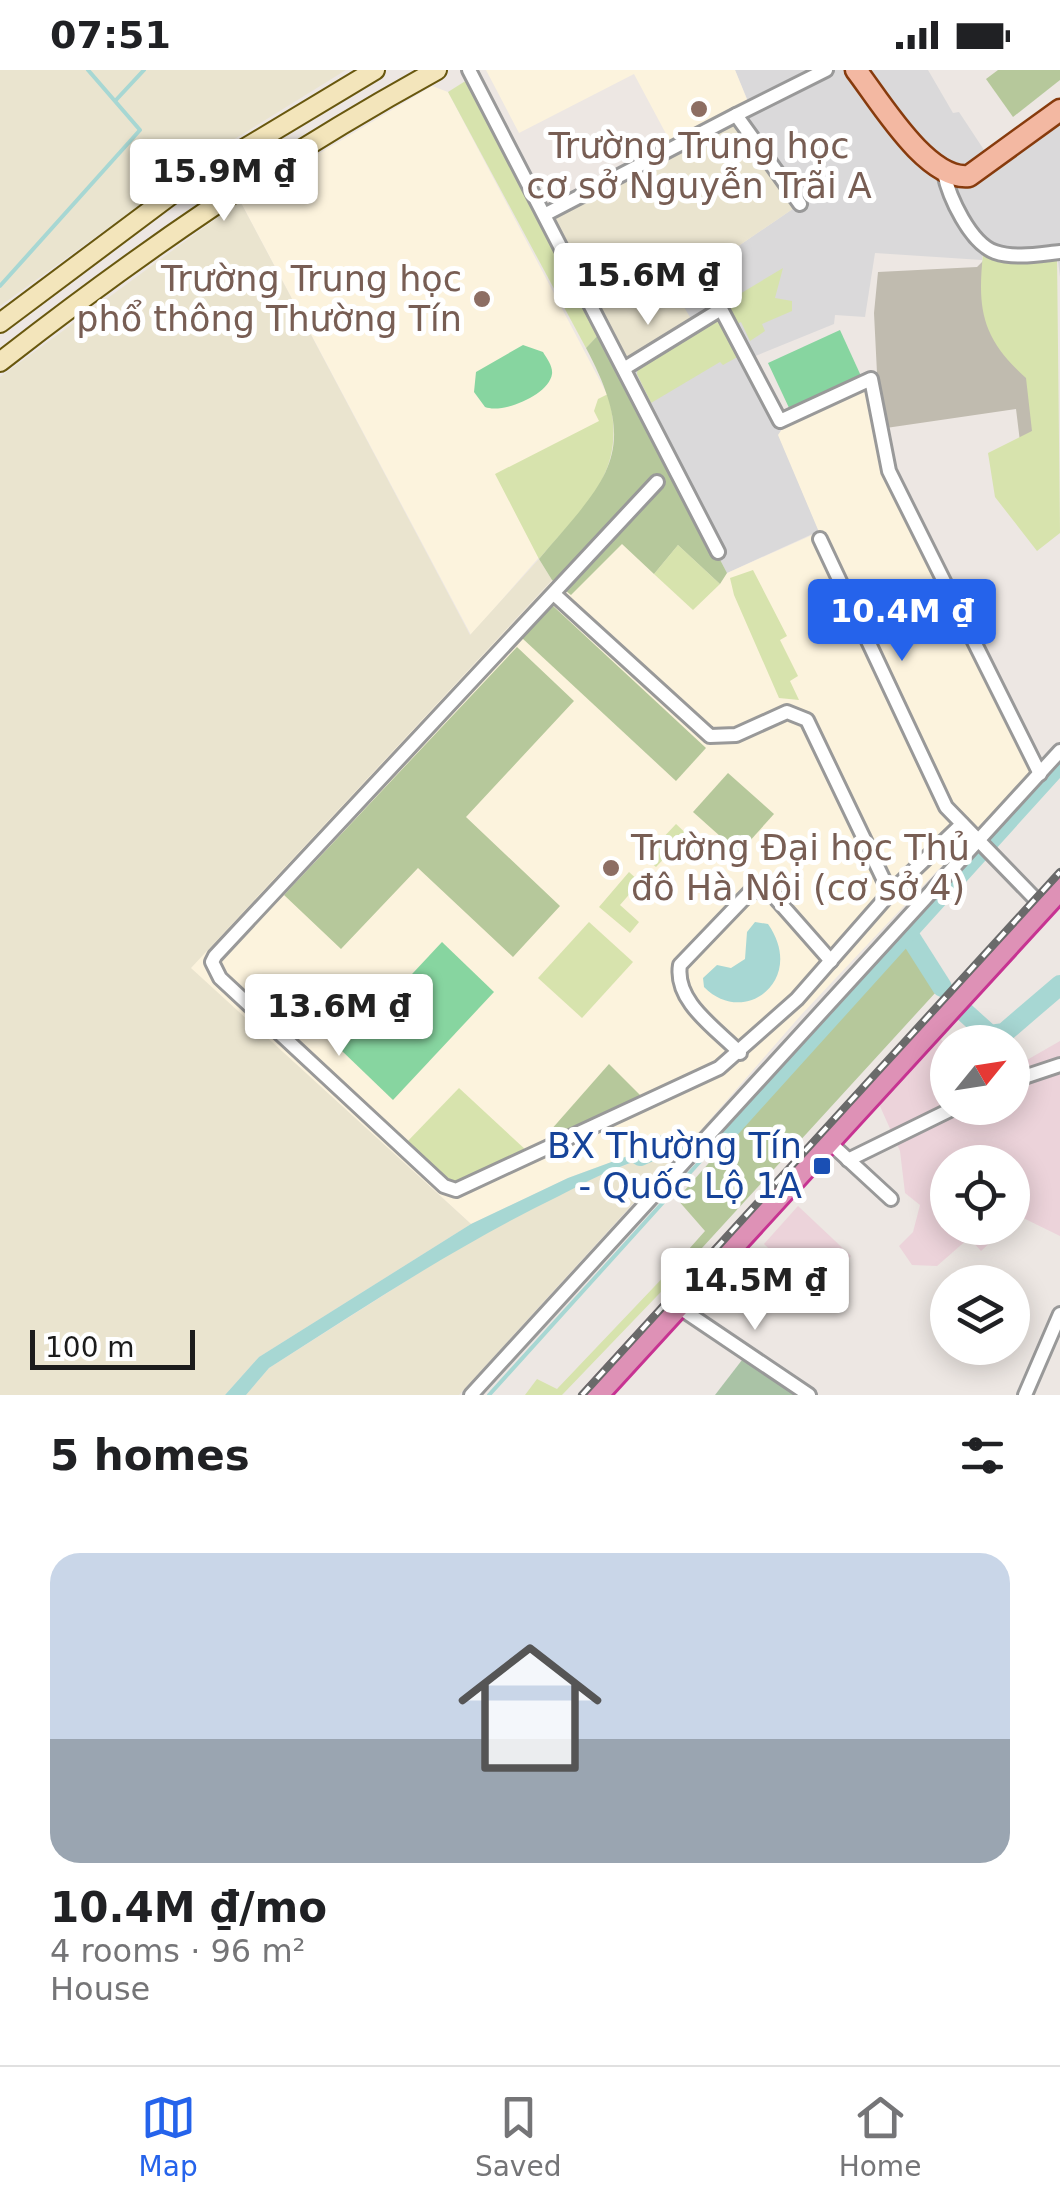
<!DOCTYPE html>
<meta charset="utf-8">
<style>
body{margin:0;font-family:"DejaVu Sans",sans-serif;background:#f6f6f6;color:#202124;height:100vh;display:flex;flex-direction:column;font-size:38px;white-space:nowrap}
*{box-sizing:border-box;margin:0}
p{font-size:32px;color:#757577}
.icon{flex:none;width:55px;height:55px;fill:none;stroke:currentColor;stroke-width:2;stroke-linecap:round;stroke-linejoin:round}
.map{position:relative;height:1325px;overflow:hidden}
.panel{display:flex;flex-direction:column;background:#fff;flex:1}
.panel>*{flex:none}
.needle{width:65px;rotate:60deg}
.controls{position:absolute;left:930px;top:955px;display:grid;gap:20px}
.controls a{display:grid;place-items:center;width:100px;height:100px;border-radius:50%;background:#fff;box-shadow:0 5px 25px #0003;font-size:50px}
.scale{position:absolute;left:30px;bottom:25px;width:165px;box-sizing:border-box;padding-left:10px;border:5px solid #1c1c1c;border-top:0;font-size:28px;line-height:35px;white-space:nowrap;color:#1c1c1c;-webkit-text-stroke:8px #fff;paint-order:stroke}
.price{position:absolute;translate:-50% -85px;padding:0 22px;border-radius:10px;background:#fff;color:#222;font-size:32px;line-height:65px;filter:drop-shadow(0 2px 5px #0008)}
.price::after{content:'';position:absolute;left:50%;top:60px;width:30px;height:22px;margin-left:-15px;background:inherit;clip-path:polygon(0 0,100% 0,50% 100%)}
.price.on{background:#2563eb;color:#fff}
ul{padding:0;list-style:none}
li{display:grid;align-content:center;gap:20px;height:530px;padding:0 50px}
li span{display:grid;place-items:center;height:310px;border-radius:30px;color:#555}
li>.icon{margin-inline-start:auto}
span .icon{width:180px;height:180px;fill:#fffc;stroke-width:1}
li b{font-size:42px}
h2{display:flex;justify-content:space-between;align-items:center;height:120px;padding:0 50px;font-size:42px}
.status{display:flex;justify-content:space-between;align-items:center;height:70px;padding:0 50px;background:#fff;direction:ltr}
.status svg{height:28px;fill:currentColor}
.tabs{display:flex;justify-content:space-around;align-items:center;height:140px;border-top:2px solid #e0e0e0;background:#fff;font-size:28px;color:#757577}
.tabs a{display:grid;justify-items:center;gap:5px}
.tabs .on{color:#2563eb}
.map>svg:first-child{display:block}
.residential{fill:#dad9da}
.commercial{fill:#ecd3da}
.education{fill:#fcf3dd}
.construction{fill:#c0bbaf}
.farmland{fill:#eae4cf}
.grass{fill:#d7e3ad}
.forest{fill:#b6c89b}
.cemetery{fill:#aac3a6}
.pitch{fill:#87d5a0}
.water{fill:#a7d7d3}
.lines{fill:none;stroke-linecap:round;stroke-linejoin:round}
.stream{stroke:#a7d7d3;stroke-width:4}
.river{stroke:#a7d7d3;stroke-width:20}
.street-casing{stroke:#999;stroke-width:18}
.secondary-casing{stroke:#68570e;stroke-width:22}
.primary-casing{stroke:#873b0d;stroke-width:25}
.highway-casing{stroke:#c73392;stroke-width:28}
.street{stroke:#fff;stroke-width:12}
.secondary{stroke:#f3e5bb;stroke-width:18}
.primary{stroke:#f3b8a2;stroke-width:20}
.highway{stroke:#de91b6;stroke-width:22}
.rail-casing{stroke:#6a6a6a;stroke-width:8}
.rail{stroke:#fff;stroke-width:4;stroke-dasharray:11;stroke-linecap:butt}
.education-dot{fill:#8d6e63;stroke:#fff;stroke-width:4}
.transit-dot{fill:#1a4fb4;stroke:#fff;stroke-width:4}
.labels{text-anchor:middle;stroke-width:10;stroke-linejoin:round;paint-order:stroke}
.education-label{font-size:35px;fill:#785e54;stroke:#fff}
.transit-label{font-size:35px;fill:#164399;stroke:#fff;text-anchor:end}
</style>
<div class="status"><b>07:51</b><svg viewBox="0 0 49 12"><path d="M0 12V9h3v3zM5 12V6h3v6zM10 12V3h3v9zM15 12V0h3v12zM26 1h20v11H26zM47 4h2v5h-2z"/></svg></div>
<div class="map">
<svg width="1060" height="1325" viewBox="0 0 1060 1325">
<rect width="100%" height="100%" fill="#ede7e3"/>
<polygon class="residential" points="735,0 928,0 953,43 959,42 992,92 1060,39 1060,207 1057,183 1018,185 984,176 982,190 875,183 865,247 835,245 834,254 753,287 784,356 779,366 819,461 727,503 621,301 674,220 800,134 738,42 750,36"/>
<g class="commercial">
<polygon points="939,967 947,977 948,1038 1012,1038 1013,998 1060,971 1060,1166 1015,1144 1013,1147 1012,1092 948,1092 948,1158 1006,1158 981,1181 969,1168 937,1196 912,1195 899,1176 913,1162 920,1135 905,1123 900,1081 879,1034"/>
<polygon points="798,1136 851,1186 816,1222 764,1174"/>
</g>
<g class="education">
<polygon points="486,0 735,0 750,37 672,75 634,4 519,63"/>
<polygon points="432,16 448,22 609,328 597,421 471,565 240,131"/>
<polygon points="861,320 868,323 884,406 1033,699 801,945 686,1077 655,1076 568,1108 471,1154 190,898 661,394 714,509 819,462 778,365 784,356"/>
</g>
<polygon class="construction" points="989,185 1056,296 1022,388 1016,339 886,358 877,303 874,243 878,202 977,197"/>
<g class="farmland">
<polygon points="0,0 346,0 212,83 0,236"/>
<polygon points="743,49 800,134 674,220 694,254 621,301 544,154"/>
<polygon points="240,131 470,565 539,489 552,510 191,898 471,1154 259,1287 225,1325 0,1325 0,307"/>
<polygon points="680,1082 459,1325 246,1325 269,1298 480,1164 598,1106 653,1084"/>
</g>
<g class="grass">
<polygon points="467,10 601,262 586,278 448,22"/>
<path d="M984 175 995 182 1057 183 1060 463 1037 481 995 427 988 383 1032 361 1026 308C979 266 977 236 984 175Z"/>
<polygon points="783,198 775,228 792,231 792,241 762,254 765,261 750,271 741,252 733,256 723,234"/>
<polygon points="710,251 723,253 741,285 723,295 720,292 651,333 637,304 638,293"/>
<path d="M608 324C629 402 586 434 539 489L495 404 599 351 594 341 598 329Z"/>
<polygon points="678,475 720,514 693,540 654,504"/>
<polygon points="753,500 787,566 780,570 798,606 790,611 799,630 779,628 734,525 730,508"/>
<polygon points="676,754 706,782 696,793 677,775 656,797 645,787"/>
<polygon points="629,802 640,812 620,835 639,852 630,863 599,837"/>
<polygon points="589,852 633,892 582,948 538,908"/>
<polygon points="459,1018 527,1081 448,1116 405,1074"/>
<polygon points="673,1197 680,1202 562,1325 525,1325 537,1309 557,1319"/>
</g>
<g class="forest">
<polygon points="998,0 1060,0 1060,10 1013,47 986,9"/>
<path d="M601 262 727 503 720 514 678 475 654 504 622 474 571 525 552 510 539 489C608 408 642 383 586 278Z"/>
<polygon points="552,535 706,678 676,711 522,568"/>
<polygon points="517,577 574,631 466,747 560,836 513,887 418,798 341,879 284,825"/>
<polygon points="728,703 774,744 739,783 693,742"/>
<polygon points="904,872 947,910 680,1202 673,1197 705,1161 677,1129"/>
<polygon points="609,994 643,1028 552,1065 550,1061"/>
</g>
<polygon class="cemetery" points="742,1290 796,1325 715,1325"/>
<g class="pitch">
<polygon points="840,260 861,306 790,340 768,293"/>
<path d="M523 275 543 282C547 289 553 296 552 304 549 325 503 344 485 337L474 322 476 302Z"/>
<polygon points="442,872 494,922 393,1030 341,980"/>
</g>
<g class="water">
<path d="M755 852 768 854C807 910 744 958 704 917L703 908 717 895 731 898 745 889 747 862Z"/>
<path d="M655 1076 686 1077 680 1082C637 1085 598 1106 559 1126 458 1175 364 1237 269 1298L246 1325H225L259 1287 471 1154 568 1108Z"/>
</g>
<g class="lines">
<g class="stream">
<polyline points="116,30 144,0"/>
<polyline points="0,216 140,60 88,0"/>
<polyline points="489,1325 714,1076"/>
</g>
<g class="river">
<polyline points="907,862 942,917"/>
<polyline points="950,929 990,965 1004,963 1060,915"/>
<polyline points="640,1086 669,1073 714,1076 1060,693"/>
</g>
<defs>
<g id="street">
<polyline points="469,0 718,482"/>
<polyline points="736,45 826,0"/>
<path d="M944 103C949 127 970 173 995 182 1015 189 1040 184 1060 182"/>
<polyline points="546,144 736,45 800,134"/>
<polyline points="625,298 721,239 780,351 871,309 889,401 1040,704"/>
<polyline points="657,412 215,886 212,892 220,908 444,1116 456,1120 719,998 797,929 890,823 962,754"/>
<polyline points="820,469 946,737 1043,837"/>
<polyline points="554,524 710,666 736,665 787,642 807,650 890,823"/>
<path d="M740 983C717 959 674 932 680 895L752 820 772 824 831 891"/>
<polyline points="1012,1011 1060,995"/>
<polyline points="828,1071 891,1129"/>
<polyline points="848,1090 954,1038"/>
<polyline points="677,1236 809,1325"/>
<polyline points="471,1325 1060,681"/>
<polyline points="1025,1325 1060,1244"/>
</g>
<g id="secondary">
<polyline points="0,253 187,113 375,0"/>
<path d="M0 292C142 181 279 87 437 0"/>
</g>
<path id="primary" d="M856 0C880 31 927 111 969 106L1060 40"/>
<polyline id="highway" points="596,1325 1060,818"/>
</defs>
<use href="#street" class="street-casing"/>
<use href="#secondary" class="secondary-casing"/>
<use href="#primary" class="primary-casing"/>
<use href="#highway" class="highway-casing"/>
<use href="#street" class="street"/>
<use href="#secondary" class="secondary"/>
<use href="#primary" class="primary"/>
<use href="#highway" class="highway"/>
<defs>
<polyline id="rail" points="582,1325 1060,802"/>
</defs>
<use href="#rail" class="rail-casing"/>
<use href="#rail" class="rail"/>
</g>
<g class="education-dot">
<circle cx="699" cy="39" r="10"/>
<circle cx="482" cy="229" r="10"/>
<circle cx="611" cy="798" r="10"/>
</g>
<rect class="transit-dot" x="812" y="1086" width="20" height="20" rx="5"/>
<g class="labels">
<g class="education-label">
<text x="699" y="88">Trường Trung học<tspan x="699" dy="40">cơ sở Nguyễn Trãi A</tspan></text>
<text x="462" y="221" text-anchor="end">Trường Trung học<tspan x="462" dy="40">phổ thông Thường Tín</tspan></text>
<text x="631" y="790" text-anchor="start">Trường Đại học Thủ<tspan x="631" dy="40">đô Hà Nội (cơ sở 4)</tspan></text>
</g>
<g class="transit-label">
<text x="802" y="1088">BX Thường Tín<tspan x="802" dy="40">- Quốc Lộ 1A</tspan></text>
</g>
</g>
</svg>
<div class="controls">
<a><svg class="needle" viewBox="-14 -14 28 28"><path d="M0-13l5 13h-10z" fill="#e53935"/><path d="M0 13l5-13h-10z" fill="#757577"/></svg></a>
<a><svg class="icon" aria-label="locate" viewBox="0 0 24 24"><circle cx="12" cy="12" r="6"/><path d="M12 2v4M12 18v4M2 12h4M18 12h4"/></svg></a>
<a><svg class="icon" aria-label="layers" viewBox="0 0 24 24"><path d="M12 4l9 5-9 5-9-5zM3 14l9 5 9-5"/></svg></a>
</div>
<div class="scale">100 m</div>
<b class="price" style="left:224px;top:154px">15.9M ₫</b>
<b class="price" style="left:648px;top:258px">15.6M ₫</b>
<b class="price on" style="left:902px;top:594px">10.4M ₫</b>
<b class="price" style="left:339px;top:989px">13.6M ₫</b>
<b class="price" style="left:755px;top:1263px">14.5M ₫</b>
</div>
<section class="panel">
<h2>5 homes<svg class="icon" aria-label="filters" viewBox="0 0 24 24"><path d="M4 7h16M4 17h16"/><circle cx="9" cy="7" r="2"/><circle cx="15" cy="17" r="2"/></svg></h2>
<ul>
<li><span style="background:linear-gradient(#c9d6e8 60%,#9aa5b1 0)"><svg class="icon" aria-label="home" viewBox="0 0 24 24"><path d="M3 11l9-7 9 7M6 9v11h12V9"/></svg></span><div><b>10.4M ₫/mo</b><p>4 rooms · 96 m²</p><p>House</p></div></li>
</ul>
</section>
<nav class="tabs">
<a class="on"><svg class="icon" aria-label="map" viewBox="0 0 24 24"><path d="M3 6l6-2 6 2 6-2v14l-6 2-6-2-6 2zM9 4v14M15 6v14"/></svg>Map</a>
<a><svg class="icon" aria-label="saved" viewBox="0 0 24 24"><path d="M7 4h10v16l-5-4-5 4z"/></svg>Saved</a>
<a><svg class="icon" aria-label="home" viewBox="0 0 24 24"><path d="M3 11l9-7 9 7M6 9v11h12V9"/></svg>Home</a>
</nav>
